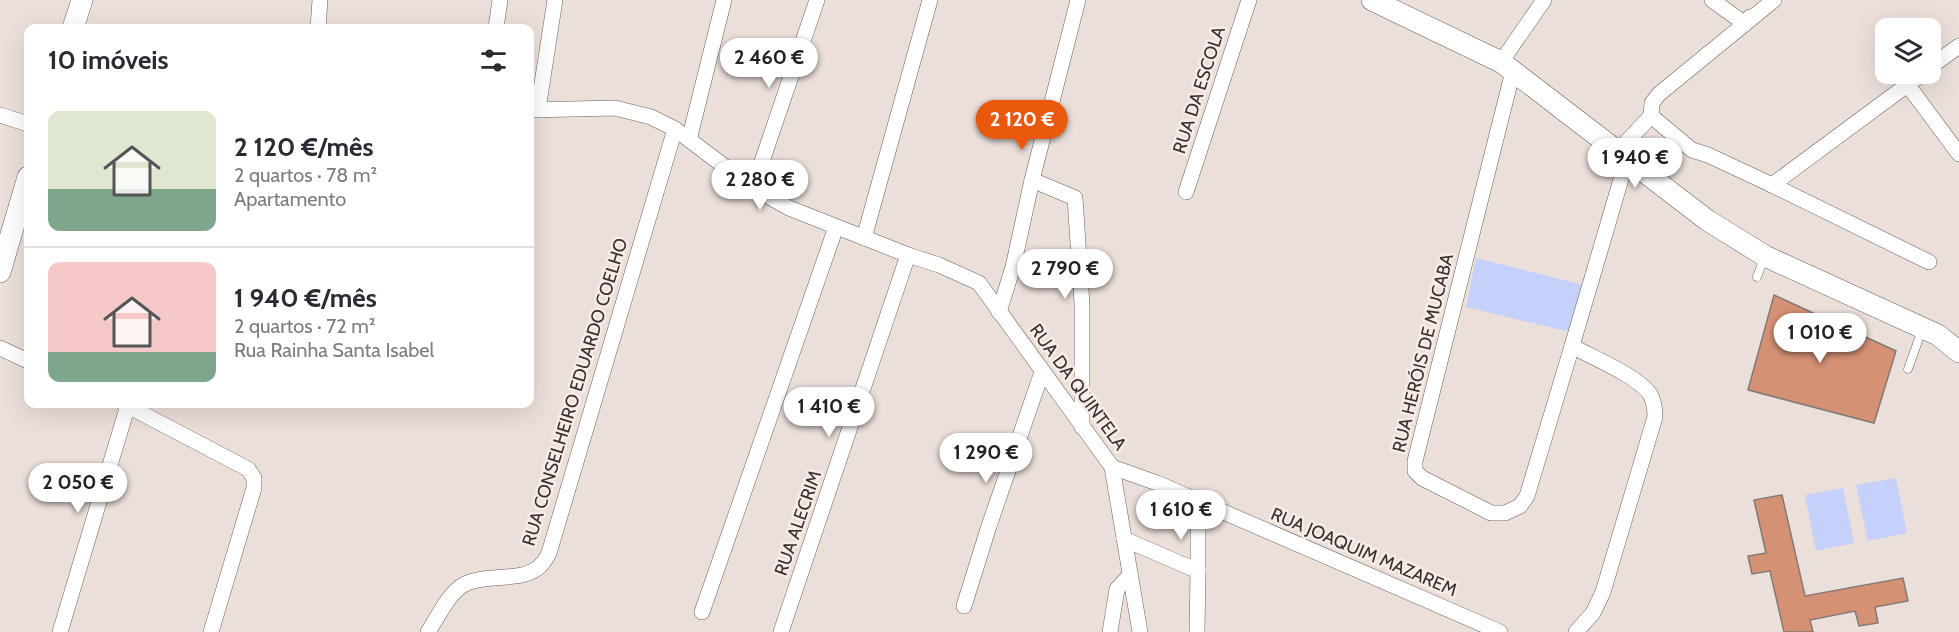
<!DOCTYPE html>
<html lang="pt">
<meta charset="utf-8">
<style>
body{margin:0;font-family:Cabin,sans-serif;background:#f7f7f7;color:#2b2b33;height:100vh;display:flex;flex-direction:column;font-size:22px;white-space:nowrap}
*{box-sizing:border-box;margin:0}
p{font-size:20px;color:#7c7c81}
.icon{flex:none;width:33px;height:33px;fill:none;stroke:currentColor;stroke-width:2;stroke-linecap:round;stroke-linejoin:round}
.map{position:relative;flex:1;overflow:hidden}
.details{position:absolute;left:24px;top:24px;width:510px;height:384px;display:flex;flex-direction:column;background:#fff;border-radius:12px;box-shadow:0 6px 24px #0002}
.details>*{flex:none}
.buttons{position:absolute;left:1875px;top:18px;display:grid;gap:12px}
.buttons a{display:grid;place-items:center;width:66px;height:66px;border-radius:12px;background:#fff;box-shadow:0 6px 24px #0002;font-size:30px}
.price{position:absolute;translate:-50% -51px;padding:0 14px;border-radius:21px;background:#fff;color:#222;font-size:20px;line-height:39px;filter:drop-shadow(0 2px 3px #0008)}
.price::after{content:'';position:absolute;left:50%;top:36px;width:18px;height:14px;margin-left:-9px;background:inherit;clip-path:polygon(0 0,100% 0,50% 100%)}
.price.active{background:#ea580c;color:#fff}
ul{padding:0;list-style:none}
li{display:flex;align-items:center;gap:18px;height:150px;padding:0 24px}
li+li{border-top:2px solid #e1e1e2}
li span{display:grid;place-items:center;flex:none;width:168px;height:120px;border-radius:12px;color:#555}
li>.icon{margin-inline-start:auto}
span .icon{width:72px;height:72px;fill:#fffc;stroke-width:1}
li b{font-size:26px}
h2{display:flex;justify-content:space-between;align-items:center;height:72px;padding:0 24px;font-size:26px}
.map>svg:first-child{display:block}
.green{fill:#c5d1fa}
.building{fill:#d49174;stroke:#837975;stroke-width:1.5}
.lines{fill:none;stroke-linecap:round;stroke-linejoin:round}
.lane-casing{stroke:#695f5b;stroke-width:9}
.street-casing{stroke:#695f5b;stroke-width:16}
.secondary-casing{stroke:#695f5b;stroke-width:22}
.lane{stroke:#fff;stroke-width:8}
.street{stroke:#fff;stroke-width:15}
.secondary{stroke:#fff;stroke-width:21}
.labels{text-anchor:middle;stroke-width:5;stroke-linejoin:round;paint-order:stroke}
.street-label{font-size:18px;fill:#363130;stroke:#f8ece7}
</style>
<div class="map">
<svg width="1959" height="632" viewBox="0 0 1959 632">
<rect width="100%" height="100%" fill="#ebdfda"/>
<g class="green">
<polygon points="1476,258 1583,285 1570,332 1466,307"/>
<polygon points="1896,478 1907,533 1868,541 1856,485"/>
<polygon points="1843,488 1854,543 1816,551 1805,495"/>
</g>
<g class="building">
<polygon points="1774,295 1896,351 1874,423 1748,390"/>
<polygon points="1782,495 1805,596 1903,578 1908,601 1875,607 1878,623 1859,626 1855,611 1810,620 1813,632 1784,632 1770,571 1752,574 1748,556 1766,553 1754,500"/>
</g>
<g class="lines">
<defs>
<g id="lane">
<polyline points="1757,277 1764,258"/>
<polyline points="1908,369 1922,330"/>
</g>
<g id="street">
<polyline points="1712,0 1745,24 1750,17"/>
<polyline points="318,28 320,0"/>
<polyline points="496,28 500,0"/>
<polyline points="1501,62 1544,0"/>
<polyline points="1930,67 1959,46"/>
<polyline points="1513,71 1415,461 1415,471 1422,478 1491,513 1505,513 1520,506 1527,496 1572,346"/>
<polyline points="1907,84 1959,154"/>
<polyline points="538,109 555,0"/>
<polyline points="530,110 615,108 651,117 675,129 753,188 789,208 908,255 939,265 979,283 1112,467 1140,632"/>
<polyline points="0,115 28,124"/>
<polyline points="1651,116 1692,150 1708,155 1772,185 1922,74"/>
<polyline points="689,140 724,0"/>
<polyline points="1617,152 1651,116 1652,103 1659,94 1774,0"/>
<polyline points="1032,180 1075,198 1082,304 1082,427"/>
<polyline points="1772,185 1929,262"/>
<polyline points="753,188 817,0"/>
<polyline points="1186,192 1249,0"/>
<polyline points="864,238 930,0"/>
<polyline points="999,312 1013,267 1032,180 1078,0"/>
<polyline points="0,348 28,361"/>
<polyline points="124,404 248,469 254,478 254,488 211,632"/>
<polyline points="1112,467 1157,483 1500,632"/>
<polyline points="1124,539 1198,571 1197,632"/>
<polyline points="1198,571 1198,512"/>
<polyline points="964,606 988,529 1042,372"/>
<polyline points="702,612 836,227"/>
<polyline points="60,632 128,405"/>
<path d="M428 632C438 617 449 592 465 584 486 573 525 583 541 565 544 562 547 557 549 553L675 129"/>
<polyline points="781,632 908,255"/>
<polyline points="1110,632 1117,589 1130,575"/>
<path d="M1576 632 1593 613 1603 592 1655 417C1655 409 1654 401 1650 394 1636 375 1593 358 1572 346L1627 159"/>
</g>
<g id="secondary">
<polyline points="1372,0 1501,62 1707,220 1765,256 1938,335 1959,352"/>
<polyline points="73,28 82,0"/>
<polyline points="0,272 28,177"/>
</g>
</defs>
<use href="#lane" class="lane-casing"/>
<use href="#street" class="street-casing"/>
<use href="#secondary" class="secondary-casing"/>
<use href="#lane" class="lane"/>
<use href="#street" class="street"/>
<use href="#secondary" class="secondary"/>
</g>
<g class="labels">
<g class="street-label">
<text transform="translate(1199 90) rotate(-72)" y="6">RUA DA ESCOLA</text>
<text transform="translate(1423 353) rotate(-76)" y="6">RUA HERÓIS DE MUCABA</text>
<text transform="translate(1078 387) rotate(54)" y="6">RUA DA QUINTELA</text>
<text transform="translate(575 392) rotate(-73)" y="6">RUA CONSELHEIRO EDUARDO COELHO</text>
<text transform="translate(798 523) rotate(-71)" y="6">RUA ALECRIM</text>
<text transform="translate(1364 552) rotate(23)" y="6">RUA JOAQUIM MAZAREM</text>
</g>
</g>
</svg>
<div class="buttons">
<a><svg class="icon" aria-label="layers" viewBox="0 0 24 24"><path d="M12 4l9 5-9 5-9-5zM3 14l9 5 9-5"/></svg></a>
</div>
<b class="price" style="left:769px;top:89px">2 460 €</b>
<b class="price active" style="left:1022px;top:151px">2 120 €</b>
<b class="price" style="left:1635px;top:189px">1 940 €</b>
<b class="price" style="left:760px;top:211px">2 280 €</b>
<b class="price" style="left:1065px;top:300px">2 790 €</b>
<b class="price" style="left:1820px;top:364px">1 010 €</b>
<b class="price" style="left:829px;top:438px">1 410 €</b>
<b class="price" style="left:986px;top:484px">1 290 €</b>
<b class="price" style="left:78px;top:514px">2 050 €</b>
<b class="price" style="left:1181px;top:541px">1 610 €</b>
<section class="details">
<h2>10 imóveis<svg class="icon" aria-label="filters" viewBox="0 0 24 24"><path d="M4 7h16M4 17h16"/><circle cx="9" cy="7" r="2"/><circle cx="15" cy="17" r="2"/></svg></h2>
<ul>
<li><span style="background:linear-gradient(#dfe7d0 65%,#7fa58c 0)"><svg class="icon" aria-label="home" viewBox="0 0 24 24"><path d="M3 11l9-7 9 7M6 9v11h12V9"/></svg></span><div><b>2 120 €/mês</b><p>2 quartos · 78 m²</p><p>Apartamento</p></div></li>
<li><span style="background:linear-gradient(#f6c9c9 75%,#7fa58c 0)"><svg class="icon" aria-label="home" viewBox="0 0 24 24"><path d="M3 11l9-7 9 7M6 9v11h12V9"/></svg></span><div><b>1 940 €/mês</b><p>2 quartos · 72 m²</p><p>Rua Rainha Santa Isabel</p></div></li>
</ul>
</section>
</div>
